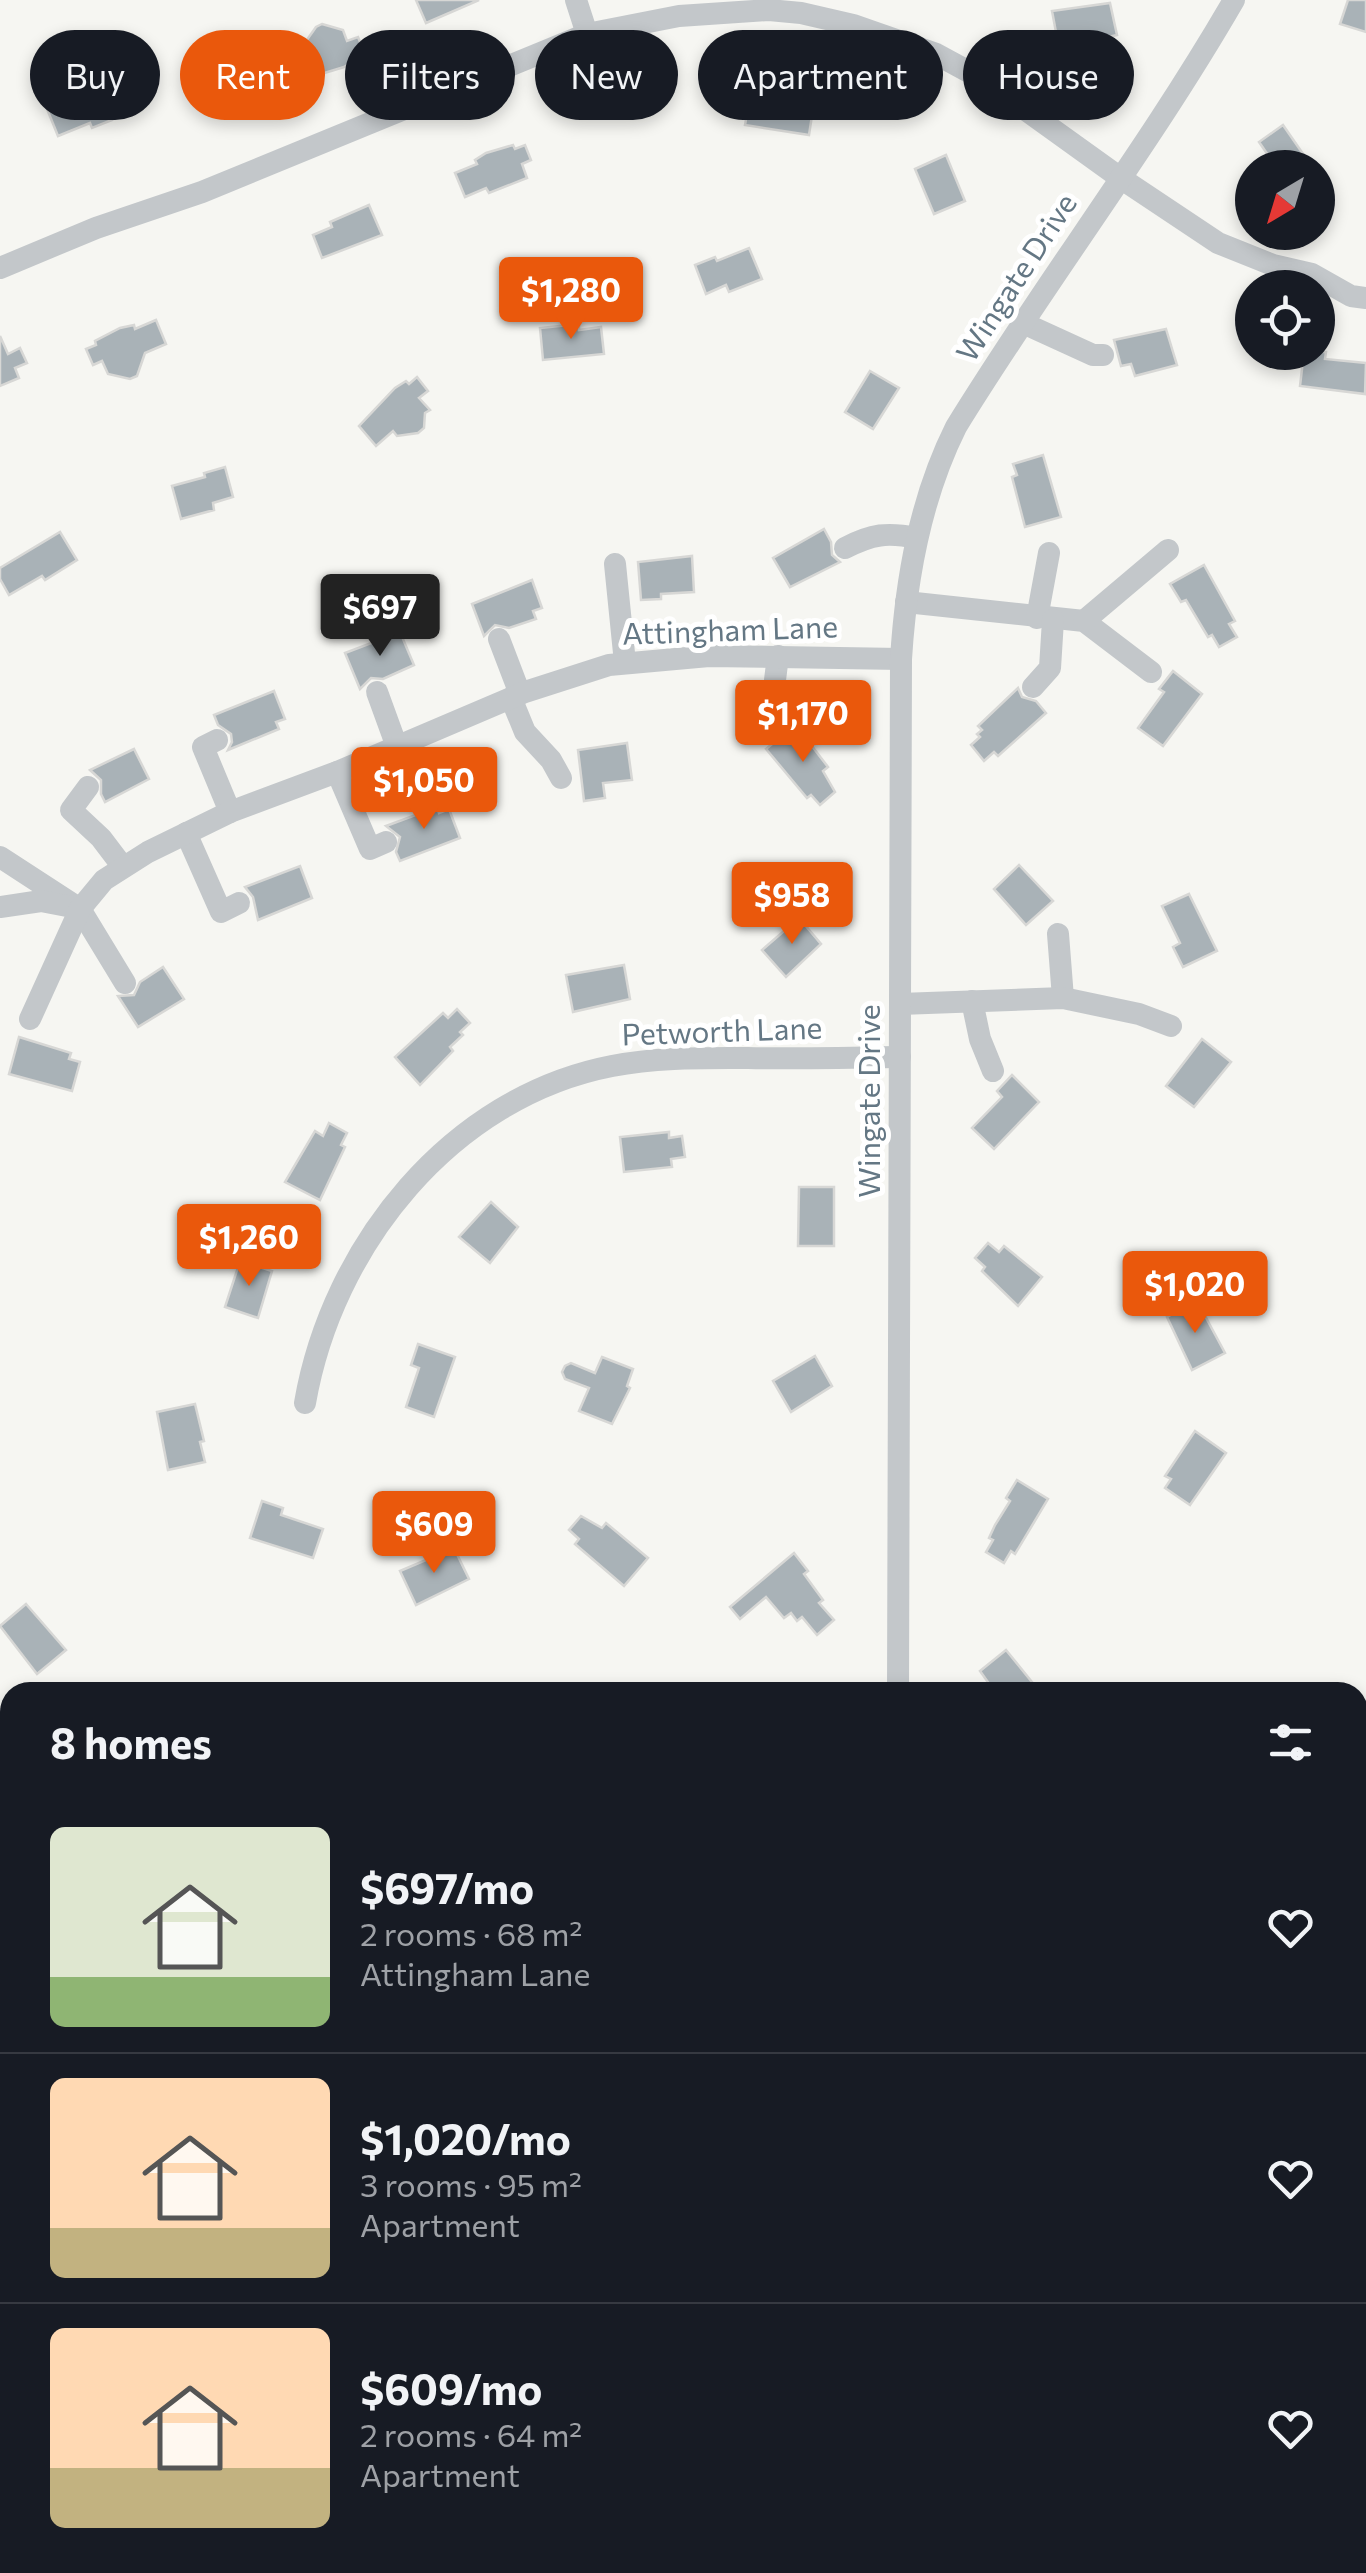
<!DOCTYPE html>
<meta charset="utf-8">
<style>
body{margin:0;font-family:Commissioner,sans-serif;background:#242831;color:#f1f3f6;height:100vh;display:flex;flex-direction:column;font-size:38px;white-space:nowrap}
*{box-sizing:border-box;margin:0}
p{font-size:32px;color:#9ea1a6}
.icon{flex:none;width:55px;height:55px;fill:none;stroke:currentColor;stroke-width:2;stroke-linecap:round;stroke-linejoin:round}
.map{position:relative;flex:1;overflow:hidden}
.drawer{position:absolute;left:0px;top:1682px;width:1368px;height:892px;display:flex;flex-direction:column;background:#171b24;border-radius:30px 30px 0 0;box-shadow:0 5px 15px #0003}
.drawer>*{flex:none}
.banner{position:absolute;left:30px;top:30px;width:1308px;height:90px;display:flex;gap:20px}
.needle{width:65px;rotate:218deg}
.fabs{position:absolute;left:1235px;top:150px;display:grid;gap:20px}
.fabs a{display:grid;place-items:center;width:100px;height:100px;border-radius:50%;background:#171b24;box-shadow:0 5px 15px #0003;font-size:50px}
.price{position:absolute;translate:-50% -85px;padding:0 22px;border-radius:10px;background:#ea580c;color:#fff;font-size:32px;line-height:65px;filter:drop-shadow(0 2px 5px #0008)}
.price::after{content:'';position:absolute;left:50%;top:60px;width:30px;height:22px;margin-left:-15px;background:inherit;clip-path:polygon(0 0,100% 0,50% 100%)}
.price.current{background:#222;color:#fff}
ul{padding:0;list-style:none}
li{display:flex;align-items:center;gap:30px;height:250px;padding:0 50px}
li+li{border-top:2px solid #363941}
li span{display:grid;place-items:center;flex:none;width:280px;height:200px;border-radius:15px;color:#555}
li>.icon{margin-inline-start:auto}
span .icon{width:120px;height:120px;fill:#fffc;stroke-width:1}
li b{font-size:42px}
h2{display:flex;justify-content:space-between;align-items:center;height:120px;padding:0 50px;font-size:42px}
.pill{padding:0 35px;border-radius:45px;background:#171b24;box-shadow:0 5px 15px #0003;font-size:35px;line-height:90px}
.pill.current{background:#ea580c;color:#fff}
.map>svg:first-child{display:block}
.building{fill:#a9b2b7;stroke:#d7d7d5;stroke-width:2.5}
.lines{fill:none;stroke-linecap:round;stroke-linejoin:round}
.minor{stroke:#c3c7ca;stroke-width:22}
.labels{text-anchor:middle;stroke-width:10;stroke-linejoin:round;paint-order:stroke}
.street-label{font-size:30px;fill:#647784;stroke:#fff}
</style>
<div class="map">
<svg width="1366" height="2573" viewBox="0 0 1366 2573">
<rect width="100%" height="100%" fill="#f6f6f2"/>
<g class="building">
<polygon points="416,0 479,0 426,23"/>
<polygon points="1348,0 1366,0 1366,32 1340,24"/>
<polygon points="1110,3 1117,35 1059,48 1052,11"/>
<polygon points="322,24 343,30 347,41 358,37 365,54 344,67 295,82 286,58 307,50 304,44 316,27"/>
<polygon points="101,90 112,120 92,128 90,123 58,136 43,99 58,93 61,100 80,92 82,98"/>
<polygon points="737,93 793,101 792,106 813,109 809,135 745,125 747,114 734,112"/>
<polygon points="1283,125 1301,151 1313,168 1277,168 1259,142"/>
<polygon points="513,145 515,149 525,145 531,160 522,164 527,178 489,193 486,188 465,197 455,173 477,164 475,160 486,153"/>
<polygon points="946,155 965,201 934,214 915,169"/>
<polygon points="369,205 382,235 322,258 313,235 332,227 330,222"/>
<polygon points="749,248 762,279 729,292 726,285 706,294 695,265 715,257 717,261"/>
<polygon points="156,320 166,344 145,353 137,376 130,379 108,374 102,361 93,365 86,349 96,345 95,341 120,328 134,325 135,329"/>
<polygon points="579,324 579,330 601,327 604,354 543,360 540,328"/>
<polygon points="1166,329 1177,365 1135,376 1131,364 1121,366 1114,340"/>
<polygon points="0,336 8,354 20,348 27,363 15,368 19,378 0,386"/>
<polygon points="1304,352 1326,352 1325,359 1366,363 1365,394 1300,386"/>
<polygon points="870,371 899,388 873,429 845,412"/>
<polygon points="417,377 428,391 419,398 430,410 425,413 424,428 418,433 397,436 393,431 376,446 359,426 395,388 406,381 409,384"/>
<polygon points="1043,455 1061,517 1025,527 1012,477 1017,475 1013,464"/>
<polygon points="225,467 233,497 213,503 214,510 181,519 172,486 205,477 204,473"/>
<polygon points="824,529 831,542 832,555 840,562 790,587 773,558"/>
<polygon points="60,532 77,560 45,580 42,576 9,595 0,579 0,568"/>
<polygon points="692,556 694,592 661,594 661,599 641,600 638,562"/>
<polygon points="1204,565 1235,621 1229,624 1237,637 1219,647 1212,635 1208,637 1186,600 1181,602 1170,584"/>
<polygon points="532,580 542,608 533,611 536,619 509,628 495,625 484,636 472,604"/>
<polygon points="400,632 414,665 383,679 371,678 360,689 345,653"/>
<polygon points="1173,671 1202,694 1163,746 1138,728 1164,692 1159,689"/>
<polygon points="1018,688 1022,697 1036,701 1046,713 998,756 994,752 984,761 971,745 980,737 977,734 982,730 978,726"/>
<polygon points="274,691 285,719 276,722 279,729 228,750 232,742 231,734 218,725 214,715"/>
<polygon points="795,724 828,767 823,771 835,792 820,805 811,795 807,798 766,749 777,740 789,736"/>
<polygon points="627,743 632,780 603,783 605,798 584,801 578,750"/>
<polygon points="134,749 149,779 105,802 101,794 101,780 90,770"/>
<polygon points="437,807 439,813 449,809 460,838 400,861 396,852 400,837 386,826"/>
<polygon points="1019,865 1053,901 1026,925 994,889"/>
<polygon points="300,866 312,898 258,920 253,897 245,887"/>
<polygon points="1189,894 1217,951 1183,967 1173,947 1180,943 1162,906"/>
<polygon points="799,918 821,944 786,977 762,950"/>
<polygon points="624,965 630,999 573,1012 566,975"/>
<polygon points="163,967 184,999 138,1027 118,996 134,995 140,982"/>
<polygon points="457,1009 470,1023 460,1032 463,1035 450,1047 453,1051 420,1085 395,1057 443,1013 448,1018"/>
<polygon points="19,1037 71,1053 69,1059 80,1062 72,1091 9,1074"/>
<polygon points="1202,1039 1231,1062 1194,1107 1166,1086"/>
<polygon points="1012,1075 1039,1102 994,1149 972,1128 1002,1097 997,1091"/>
<polygon points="329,1123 347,1133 341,1145 345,1147 320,1200 285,1182 315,1131 323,1136"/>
<polygon points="669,1132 669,1138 682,1136 685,1157 671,1159 672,1167 624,1172 620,1137"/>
<polygon points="799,1187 834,1187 834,1246 798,1246"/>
<polygon points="491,1202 518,1227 490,1263 459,1237"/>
<polygon points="988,1243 999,1252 1004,1246 1042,1277 1018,1306 982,1271 985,1267 975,1258"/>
<polygon points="240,1261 272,1271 258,1318 225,1307"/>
<polygon points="1197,1301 1225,1353 1192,1370 1167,1317"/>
<polygon points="418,1344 455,1357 434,1417 406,1407 419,1368 411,1365"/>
<polygon points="815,1356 832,1386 791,1412 773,1381"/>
<polygon points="602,1357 633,1369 627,1386 630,1388 612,1424 579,1411 589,1388 565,1379 562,1372 565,1366 571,1363 595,1373"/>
<polygon points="195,1404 204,1441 200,1442 205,1462 168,1470 157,1412"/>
<polygon points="1195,1431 1226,1453 1190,1505 1165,1488 1171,1479 1165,1476"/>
<polygon points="1017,1480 1048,1499 1015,1554 1011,1551 1004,1563 986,1552 993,1540 989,1538 995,1525 1010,1501 1006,1498"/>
<polygon points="262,1501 283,1508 281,1515 323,1529 313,1558 250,1538"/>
<polygon points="581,1516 602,1528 606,1523 648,1558 624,1586 575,1544 579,1539 569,1530"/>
<polygon points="454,1548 469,1579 416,1605 400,1571"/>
<polygon points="794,1553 808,1571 804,1574 823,1600 819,1603 834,1620 817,1635 802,1617 797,1621 791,1613 784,1618 766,1597 740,1619 730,1607"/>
<polygon points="26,1604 66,1650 37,1674 0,1626"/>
<polygon points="1006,1650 1040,1692 995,1692 980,1671"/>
</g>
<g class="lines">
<g class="minor">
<polyline points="576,0 587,34"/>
<polyline points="0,268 96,228 202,192 587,34 679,16 769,10 801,13 853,25 936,54 984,80 1119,177 1218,243 1273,265 1312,274 1351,296 1366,298"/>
<polyline points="1023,323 1093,355 1103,355"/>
<path d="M845 548C872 534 887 532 917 538"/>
<polyline points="615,564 625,663"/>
<polyline points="906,602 1084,621 1151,672"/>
<polyline points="1037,618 1049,553"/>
<polyline points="1084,621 1168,550"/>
<polyline points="499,639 520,694"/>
<polyline points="778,656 772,704 779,725"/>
<polyline points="1033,687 1050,668 1053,620"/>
<polyline points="377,692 397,747"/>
<polyline points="511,698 525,732 551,760 561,778"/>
<polyline points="217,740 203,747 230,812"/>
<polyline points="337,772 370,849 386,842"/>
<polyline points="88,787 71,810 101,838 123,867"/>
<polyline points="186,833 221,912 239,903"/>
<polyline points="0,857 80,909 125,983"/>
<polyline points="0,907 41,901 67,906"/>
<polyline points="1058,934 1063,998"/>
<polyline points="972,1001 980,1039 993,1071"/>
<polyline points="900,1004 1063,998 1139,1014 1171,1026"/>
<polyline points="30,1019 80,909 104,880 148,852 230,812 337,772 525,692 609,665 709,656 901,659"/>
<path d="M305 1403C332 1246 451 1097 612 1066 657 1057 703 1058 748 1058 799 1059 849 1058 900 1057"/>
<path d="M898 1692 901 659C906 579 920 499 956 427 1045 282 1149 147 1234 0"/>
<polyline points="0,1719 10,1729"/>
<polyline points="302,2573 302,2565"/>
<polyline points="893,2573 893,2565"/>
</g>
</g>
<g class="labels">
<g class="street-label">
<text transform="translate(1017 278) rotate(-57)" y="10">Wingate Drive</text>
<text transform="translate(730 631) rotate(-2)" y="10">Attingham Lane</text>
<text transform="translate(722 1032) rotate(-2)" y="10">Petworth Lane</text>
<text transform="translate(870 1101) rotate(-90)" y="10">Wingate Drive</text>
</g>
</g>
</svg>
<div class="fabs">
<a><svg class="needle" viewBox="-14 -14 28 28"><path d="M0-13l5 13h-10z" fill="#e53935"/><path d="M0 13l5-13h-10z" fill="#9ea1a6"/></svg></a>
<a><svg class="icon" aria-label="locate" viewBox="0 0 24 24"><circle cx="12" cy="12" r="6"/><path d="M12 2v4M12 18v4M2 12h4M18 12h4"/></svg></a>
</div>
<b class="price" style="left:571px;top:342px">$1,280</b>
<b class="price current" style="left:380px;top:659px">$697</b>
<b class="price" style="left:803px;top:765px">$1,170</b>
<b class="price" style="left:424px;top:832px">$1,050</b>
<b class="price" style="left:792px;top:947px">$958</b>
<b class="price" style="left:249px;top:1289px">$1,260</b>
<b class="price" style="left:1195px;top:1336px">$1,020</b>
<b class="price" style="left:434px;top:1576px">$609</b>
<div class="banner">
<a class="pill">Buy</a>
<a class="pill current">Rent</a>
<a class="pill">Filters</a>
<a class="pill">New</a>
<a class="pill">Apartment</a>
<a class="pill">House</a>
</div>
<section class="drawer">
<h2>8 homes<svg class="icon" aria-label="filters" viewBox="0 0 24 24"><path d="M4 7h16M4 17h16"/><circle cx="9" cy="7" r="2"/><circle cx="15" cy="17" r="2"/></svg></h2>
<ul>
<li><span style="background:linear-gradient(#dfe7d0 75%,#8fb573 0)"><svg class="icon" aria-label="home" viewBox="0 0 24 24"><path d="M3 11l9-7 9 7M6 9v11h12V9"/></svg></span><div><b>$697/mo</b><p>2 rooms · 68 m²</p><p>Attingham Lane</p></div><svg class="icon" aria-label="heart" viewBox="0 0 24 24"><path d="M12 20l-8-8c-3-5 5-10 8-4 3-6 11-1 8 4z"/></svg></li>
<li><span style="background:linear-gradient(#ffd9b3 75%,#c2b280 0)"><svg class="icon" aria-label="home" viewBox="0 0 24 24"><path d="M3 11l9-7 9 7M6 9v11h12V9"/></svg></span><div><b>$1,020/mo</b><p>3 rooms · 95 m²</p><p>Apartment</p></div><svg class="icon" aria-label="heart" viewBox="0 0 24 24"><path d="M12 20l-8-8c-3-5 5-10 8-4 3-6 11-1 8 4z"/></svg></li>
<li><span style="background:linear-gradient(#ffd9b3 70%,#c2b280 0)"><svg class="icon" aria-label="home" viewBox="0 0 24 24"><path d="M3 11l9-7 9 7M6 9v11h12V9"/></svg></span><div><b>$609/mo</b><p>2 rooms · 64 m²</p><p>Apartment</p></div><svg class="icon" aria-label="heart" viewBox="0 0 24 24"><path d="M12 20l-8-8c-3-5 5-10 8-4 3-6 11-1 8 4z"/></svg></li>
</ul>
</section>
</div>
